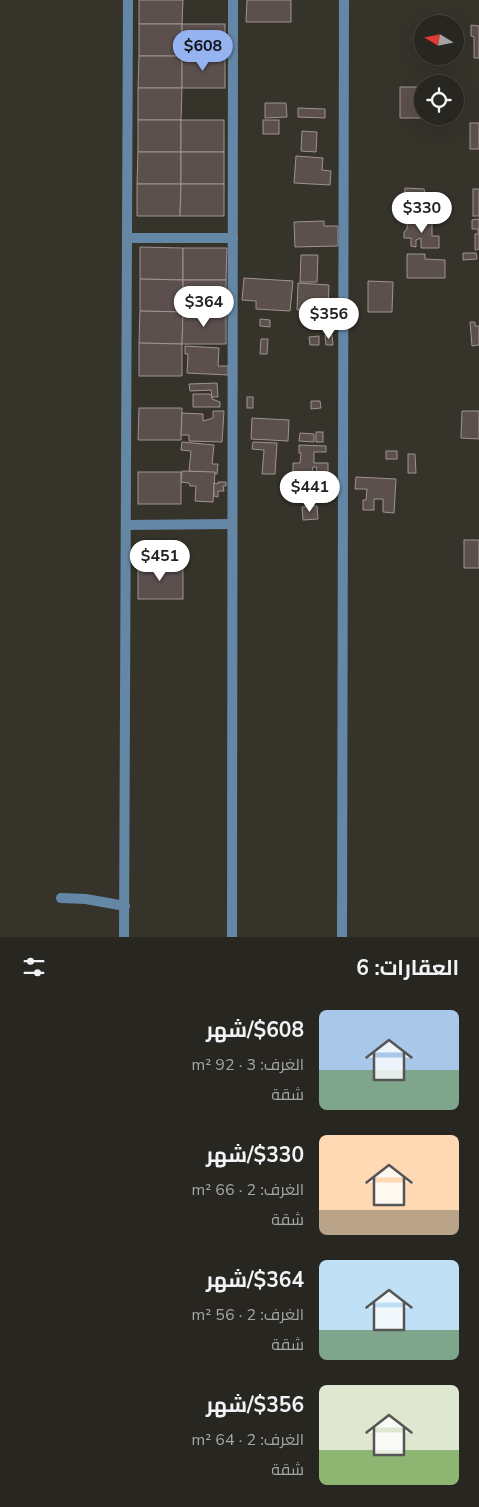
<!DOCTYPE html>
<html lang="ar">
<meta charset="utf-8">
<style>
body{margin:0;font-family:"Nunito Sans",Cairo,sans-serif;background:#34322d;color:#f1f3f6;direction:rtl;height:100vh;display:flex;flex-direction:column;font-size:19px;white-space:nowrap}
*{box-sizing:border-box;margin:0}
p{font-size:16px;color:#a5a5a5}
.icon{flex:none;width:28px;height:28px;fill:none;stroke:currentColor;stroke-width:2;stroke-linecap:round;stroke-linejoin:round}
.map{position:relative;height:937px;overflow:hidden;direction:ltr}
.drawer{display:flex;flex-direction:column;background:#282620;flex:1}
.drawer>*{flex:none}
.needle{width:32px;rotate:280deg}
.controls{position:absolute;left:414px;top:15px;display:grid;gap:10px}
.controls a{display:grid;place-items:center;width:50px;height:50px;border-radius:50%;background:#282620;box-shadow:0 5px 20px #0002,0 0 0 1px #44433e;font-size:25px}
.price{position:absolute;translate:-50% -42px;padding:0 11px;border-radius:18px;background:#fff;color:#222;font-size:16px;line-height:32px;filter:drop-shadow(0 1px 2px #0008)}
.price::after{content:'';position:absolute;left:50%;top:30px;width:15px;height:11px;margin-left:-8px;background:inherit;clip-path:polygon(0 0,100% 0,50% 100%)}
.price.active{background:#95b2f1;color:#111}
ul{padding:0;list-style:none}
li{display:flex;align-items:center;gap:15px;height:125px;padding:0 20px}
li span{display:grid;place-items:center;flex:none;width:140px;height:100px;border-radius:8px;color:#555}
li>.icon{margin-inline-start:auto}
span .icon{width:60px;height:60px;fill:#fffc;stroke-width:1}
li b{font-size:21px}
h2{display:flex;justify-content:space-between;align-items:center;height:60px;padding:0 20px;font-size:21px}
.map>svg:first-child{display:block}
.building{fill:#5b504e;stroke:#a09391}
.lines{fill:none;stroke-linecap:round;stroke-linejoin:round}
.street{stroke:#6587a6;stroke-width:10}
</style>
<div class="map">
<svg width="479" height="937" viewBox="0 0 479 937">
<rect width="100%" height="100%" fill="#35332a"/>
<g class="building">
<polygon points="139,0 183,0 182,24 139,24"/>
<polygon points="247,0 291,0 291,22 246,22"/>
<rect x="139" y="24" width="43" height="32"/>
<rect x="182" y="24" width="43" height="32"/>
<polygon points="471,25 479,26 479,58 474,58 474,37 471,36"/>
<polygon points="139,56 182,56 182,88 138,88"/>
<rect x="182" y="56" width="43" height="32"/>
<polygon points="400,87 422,87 422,116 432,116 432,118 400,118"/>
<polygon points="138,88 182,88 181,120 138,120"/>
<polygon points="265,103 286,103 287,117 265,118"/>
<polygon points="298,108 325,109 325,118 298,117"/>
<rect x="138" y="120" width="43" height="32"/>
<rect x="181" y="120" width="43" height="32"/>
<rect x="263" y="120" width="16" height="14"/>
<rect x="470" y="123" width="9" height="26"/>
<polygon points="302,131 317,132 316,152 301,151"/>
<polygon points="138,152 181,152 181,184 137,184"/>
<rect x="181" y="152" width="43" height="32"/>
<polygon points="296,156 323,158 322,170 331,171 330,185 294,183"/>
<polygon points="137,184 181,184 180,216 137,216"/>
<polygon points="181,184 224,184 224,216 180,216"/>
<polygon points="405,188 424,189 428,204 434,206 433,214 403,213"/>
<rect x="473" y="189" width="6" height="27"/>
<polygon points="479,219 479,249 475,250 475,234 478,234 478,229 472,229 472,220"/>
<polygon points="407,220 432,220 432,236 439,236 439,248 421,248 421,238 416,240 416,247 411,246 411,238 404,238 404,232 407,229"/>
<polygon points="324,221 324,226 338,226 338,246 295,247 294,222"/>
<polygon points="140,247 183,248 183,280 140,279"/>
<polygon points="183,248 227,248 226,280 183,280"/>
<polygon points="463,253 476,253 477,259 463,260"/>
<polygon points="407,254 425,254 425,259 445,260 445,278 407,278"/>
<polygon points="301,255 318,255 317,282 300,282"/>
<polygon points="244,278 293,281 290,311 256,309 256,301 242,300"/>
<polygon points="140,279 183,280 183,312 140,311"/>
<rect x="183" y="280" width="43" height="32"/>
<polygon points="368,281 393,282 392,312 368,312"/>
<polygon points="298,283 329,285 328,311 297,310"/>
<polygon points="140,311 183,312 182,344 139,343"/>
<polygon points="183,312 226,312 226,344 182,344"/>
<polygon points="260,319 270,320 270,327 260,326"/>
<polygon points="470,322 475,322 475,326 479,326 479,345 472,346"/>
<polygon points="325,335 332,335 333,345 326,345"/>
<polygon points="319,336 319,345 310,345 309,337"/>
<polygon points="261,339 268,339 267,354 260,354"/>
<polygon points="139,343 182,344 182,376 139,376"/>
<polygon points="185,346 219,348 218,366 228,366 228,375 187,373 188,354 185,354"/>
<polygon points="217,383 218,397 212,397 211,390 190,391 189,384"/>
<polygon points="193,394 210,394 212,397 212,399 220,402 220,407 193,407"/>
<rect x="247" y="397" width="6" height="11"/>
<polygon points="311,401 320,401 321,408 311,409"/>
<polygon points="139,408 182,408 181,440 138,440"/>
<polygon points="213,411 224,411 222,442 189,441 189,435 181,435 182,413 203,414 203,421 213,418"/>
<polygon points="462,411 479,411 479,439 461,438"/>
<polygon points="252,418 289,420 288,441 251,439"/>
<rect x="316" y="432" width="7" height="10"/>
<polygon points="300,433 314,434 314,442 299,441"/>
<polygon points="182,442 214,445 212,464 218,464 217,474 189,471 191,451 181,450"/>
<polygon points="253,442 277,443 275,474 262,474 264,450 252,449"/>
<polygon points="299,445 326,446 326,452 314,452 314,463 328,463 328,473 316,472 317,467 313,467 312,472 303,472 303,477 293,476 293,463 300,463 301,453 299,453"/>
<rect x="386" y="451" width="11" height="8"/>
<polygon points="408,454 415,454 416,473 408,473"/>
<polygon points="182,471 215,472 213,502 195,501 196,486 190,486 189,483 181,482"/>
<rect x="138" y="472" width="43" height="32"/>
<polygon points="356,477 396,479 394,513 383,512 383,499 374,499 374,510 363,510 363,500 366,500 367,489 355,489"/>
<rect x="312" y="480" width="7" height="9"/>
<polygon points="300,481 309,481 309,498 300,499"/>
<polygon points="218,482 226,482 226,486 223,486 224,491 218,491 218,497 214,496 214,483 218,484"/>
<polygon points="317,506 318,519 303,520 302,507"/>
<rect x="464" y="540" width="15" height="28"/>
<rect x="138" y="566" width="45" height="33"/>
</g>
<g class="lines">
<g class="street">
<polyline points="127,238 233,238"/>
<polyline points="126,525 232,524"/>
<polyline points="61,898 86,899 125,906"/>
<polyline points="124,937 128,0"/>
<polyline points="232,937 233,0"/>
<polyline points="342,937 344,0"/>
</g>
</g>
</svg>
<div class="controls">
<a><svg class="needle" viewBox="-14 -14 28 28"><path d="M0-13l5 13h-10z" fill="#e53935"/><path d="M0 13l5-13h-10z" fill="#a5a5a5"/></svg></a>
<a><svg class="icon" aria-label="locate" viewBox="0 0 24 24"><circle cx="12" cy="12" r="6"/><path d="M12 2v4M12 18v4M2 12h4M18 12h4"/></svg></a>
</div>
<b class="price active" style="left:203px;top:72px">$608</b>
<b class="price" style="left:422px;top:234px">$330</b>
<b class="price" style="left:204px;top:328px">$364</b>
<b class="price" style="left:329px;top:340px">$356</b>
<b class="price" style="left:310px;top:513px">$441</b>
<b class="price" style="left:160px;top:582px">$451</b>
</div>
<section class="drawer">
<h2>العقارات: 6<svg class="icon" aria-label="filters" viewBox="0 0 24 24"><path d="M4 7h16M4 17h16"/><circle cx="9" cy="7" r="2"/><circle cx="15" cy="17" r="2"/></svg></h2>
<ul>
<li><span style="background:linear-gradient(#a9c7e8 60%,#7fa58c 0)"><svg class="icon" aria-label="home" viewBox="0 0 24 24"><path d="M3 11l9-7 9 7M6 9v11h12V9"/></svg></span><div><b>$608/شهر</b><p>الغرف: 3 · 92 m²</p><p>شقة</p></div></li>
<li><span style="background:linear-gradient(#ffd9b3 75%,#b9a48a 0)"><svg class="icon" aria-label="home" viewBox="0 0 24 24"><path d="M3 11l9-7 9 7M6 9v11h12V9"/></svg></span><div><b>$330/شهر</b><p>الغرف: 2 · 66 m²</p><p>شقة</p></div></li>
<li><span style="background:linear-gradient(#bfe0f5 70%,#7fa58c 0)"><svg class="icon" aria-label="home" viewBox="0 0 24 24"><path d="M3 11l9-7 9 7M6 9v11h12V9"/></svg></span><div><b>$364/شهر</b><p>الغرف: 2 · 56 m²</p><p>شقة</p></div></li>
<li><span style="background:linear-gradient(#dfe7d0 65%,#8fb573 0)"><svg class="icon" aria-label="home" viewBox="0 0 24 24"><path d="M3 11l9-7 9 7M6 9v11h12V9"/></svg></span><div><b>$356/شهر</b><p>الغرف: 2 · 64 m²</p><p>شقة</p></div></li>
</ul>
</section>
